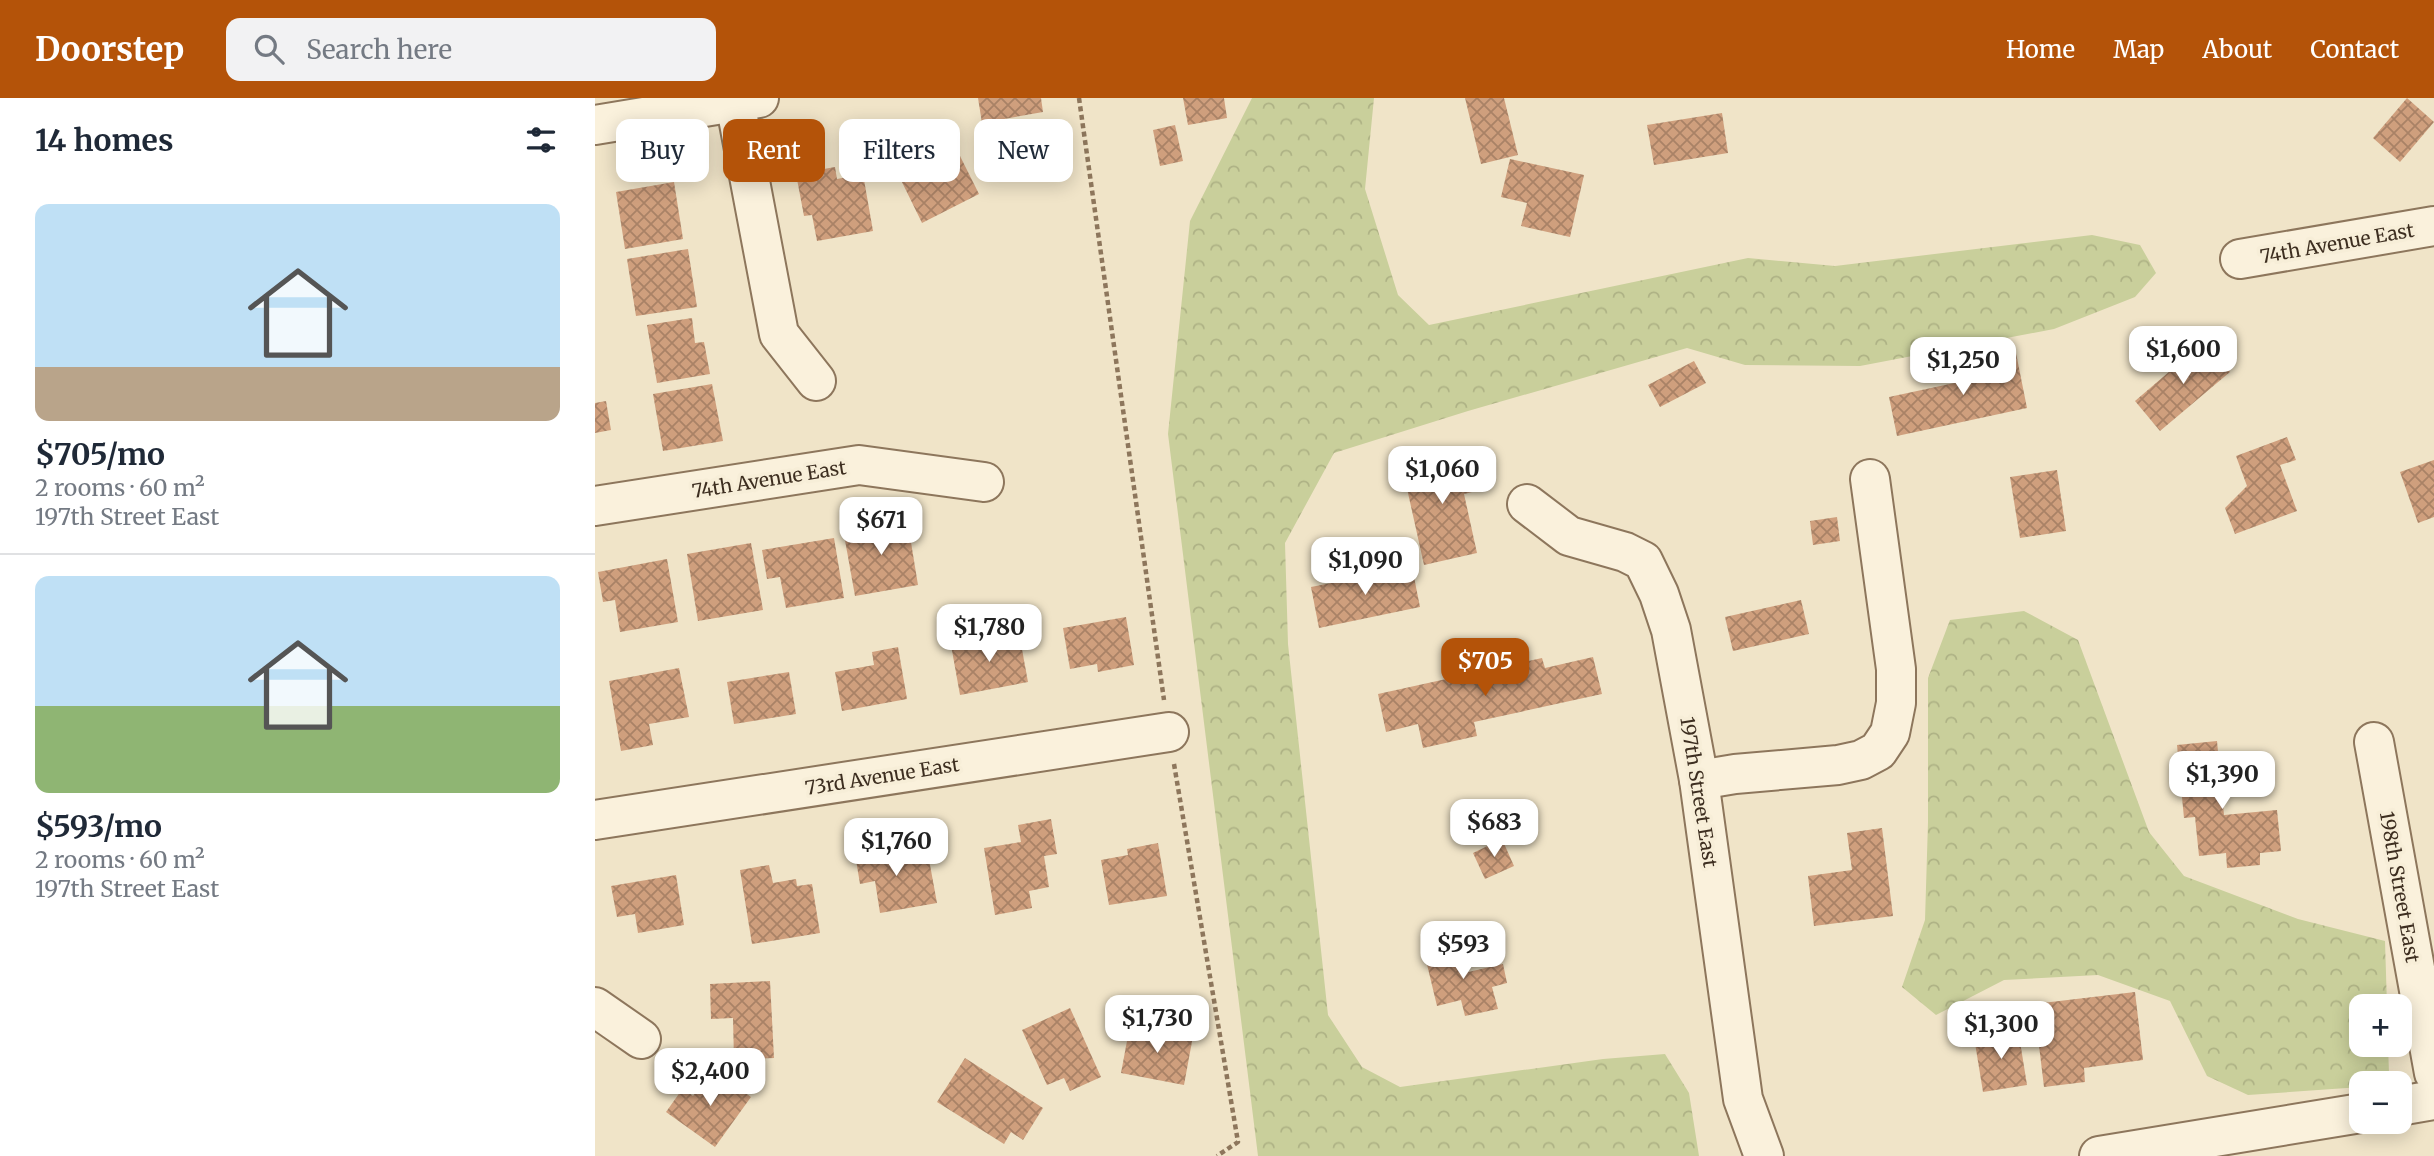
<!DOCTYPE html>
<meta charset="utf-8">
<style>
body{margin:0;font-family:Merriweather,serif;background:#f2f2f3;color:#1f2937;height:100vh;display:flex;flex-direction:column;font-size:26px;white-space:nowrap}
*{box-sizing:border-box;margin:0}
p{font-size:23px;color:#747a83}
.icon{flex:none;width:38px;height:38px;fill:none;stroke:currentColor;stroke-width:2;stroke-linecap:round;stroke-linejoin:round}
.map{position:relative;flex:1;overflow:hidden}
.drawer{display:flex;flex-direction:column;background:#fff;width:595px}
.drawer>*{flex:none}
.banner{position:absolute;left:21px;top:21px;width:665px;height:63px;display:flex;gap:14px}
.buttons{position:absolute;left:1754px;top:896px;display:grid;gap:14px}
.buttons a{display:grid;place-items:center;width:63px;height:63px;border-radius:14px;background:#fff;box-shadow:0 4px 18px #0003;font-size:35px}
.price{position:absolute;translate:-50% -60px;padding:0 16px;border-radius:14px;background:#fff;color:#222;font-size:23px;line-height:46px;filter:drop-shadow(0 2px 4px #0008)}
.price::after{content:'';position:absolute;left:50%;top:42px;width:21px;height:16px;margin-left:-10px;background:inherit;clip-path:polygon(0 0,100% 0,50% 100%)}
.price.current{background:#b45309;color:#fff}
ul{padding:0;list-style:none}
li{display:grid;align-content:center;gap:14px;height:371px;padding:0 35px}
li+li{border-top:2px solid #e0e1e3}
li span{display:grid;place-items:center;height:217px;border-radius:14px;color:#555}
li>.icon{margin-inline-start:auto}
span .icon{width:126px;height:126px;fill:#fffc;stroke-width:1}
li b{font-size:30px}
h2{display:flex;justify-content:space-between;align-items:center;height:84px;padding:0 35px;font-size:30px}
.chip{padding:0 24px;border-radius:14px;background:#fff;box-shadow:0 4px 18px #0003;font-size:24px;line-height:63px}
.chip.current{background:#b45309;color:#fff}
header{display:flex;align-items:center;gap:42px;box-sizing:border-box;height:98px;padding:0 35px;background:#b45309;color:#fff}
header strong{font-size:33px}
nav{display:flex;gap:38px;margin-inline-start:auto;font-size:24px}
.search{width:490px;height:63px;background:#f2f2f3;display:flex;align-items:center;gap:18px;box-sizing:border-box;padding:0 24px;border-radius:14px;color:#747a83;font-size:26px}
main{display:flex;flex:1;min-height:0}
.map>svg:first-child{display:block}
.forest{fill:url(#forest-crowns)}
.building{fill:url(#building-cross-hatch)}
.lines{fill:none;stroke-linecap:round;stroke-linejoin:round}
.minor-casing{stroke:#8d765c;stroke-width:42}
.path{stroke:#8d765c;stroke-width:4.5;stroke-dasharray:5 3.5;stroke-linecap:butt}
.minor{stroke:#faf1dc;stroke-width:38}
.labels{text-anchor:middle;stroke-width:7;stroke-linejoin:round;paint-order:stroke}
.street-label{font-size:19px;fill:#3d2e20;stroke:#f7eed8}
</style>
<header>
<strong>Doorstep</strong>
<div class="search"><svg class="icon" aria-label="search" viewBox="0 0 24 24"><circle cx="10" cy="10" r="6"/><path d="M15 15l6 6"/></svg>Search here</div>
<nav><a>Home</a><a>Map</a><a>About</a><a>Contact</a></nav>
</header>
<main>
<section class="drawer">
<h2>14 homes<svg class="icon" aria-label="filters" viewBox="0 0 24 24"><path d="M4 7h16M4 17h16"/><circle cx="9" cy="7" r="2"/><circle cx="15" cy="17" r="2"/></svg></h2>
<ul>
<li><span style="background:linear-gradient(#bfe0f5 75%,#b9a48a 0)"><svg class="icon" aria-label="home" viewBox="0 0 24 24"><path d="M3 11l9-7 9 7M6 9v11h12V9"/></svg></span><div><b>$705/mo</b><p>2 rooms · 60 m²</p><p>197th Street East</p></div></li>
<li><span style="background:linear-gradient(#bfe0f5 60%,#8fb573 0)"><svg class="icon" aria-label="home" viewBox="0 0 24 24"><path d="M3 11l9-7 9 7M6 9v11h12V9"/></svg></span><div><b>$593/mo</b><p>2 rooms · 60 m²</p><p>197th Street East</p></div></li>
</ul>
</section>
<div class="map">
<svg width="1839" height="1058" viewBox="0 0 1839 1058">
<defs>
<pattern id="forest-crowns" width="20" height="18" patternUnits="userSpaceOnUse" patternTransform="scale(1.75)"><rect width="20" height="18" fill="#c9cf9b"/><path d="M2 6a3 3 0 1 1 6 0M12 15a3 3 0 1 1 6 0" fill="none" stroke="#aeb285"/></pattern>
<pattern id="building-cross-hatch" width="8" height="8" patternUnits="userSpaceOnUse" patternTransform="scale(1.75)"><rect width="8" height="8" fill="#cf9f7d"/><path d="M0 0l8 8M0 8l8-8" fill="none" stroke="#a98266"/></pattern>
</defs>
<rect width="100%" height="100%" fill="#f0e4c8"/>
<g class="forest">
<polygon points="657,0 779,0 770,91 803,197 834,227 1153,160 1240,168 1497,137 1545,147 1561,175 1540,199 1459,231 1265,268 1150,267 1092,250 873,313 739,355 690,445 693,546 733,917 767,969 805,989 1008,961 1070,956 1094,995 1104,1058 663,1058 573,336 595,123"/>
<polygon points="1429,513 1483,542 1554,734 1589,778 1703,821 1790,843 1792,908 1766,908 1766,947 1793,947 1794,975 1783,985 1766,985 1766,989 1653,997 1612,978 1575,903 1503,877 1409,882 1341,917 1307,889 1330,822 1333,724 1333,580 1355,522"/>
</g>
<g class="building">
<polygon points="383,0 446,0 448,14 387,25"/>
<polygon points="588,0 629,0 632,20 593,27"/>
<polygon points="870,0 909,0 923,57 886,66"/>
<polygon points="1812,0 1839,24 1805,64 1778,40"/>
<polygon points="1127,15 1133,55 1059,67 1052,27"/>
<polygon points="580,27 588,63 565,68 558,32"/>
<polygon points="364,56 384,96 327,125 304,78 333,64 336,70"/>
<polygon points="915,61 989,77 975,139 926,128 932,105 906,99"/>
<polygon points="240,69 242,81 268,76 278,133 222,143 217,117 209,118 201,76"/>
<polygon points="79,84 88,141 30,151 21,94"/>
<polygon points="93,151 102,209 41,218 32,161"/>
<polygon points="97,220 100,245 109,244 115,276 62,285 52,227"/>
<polygon points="1610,243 1635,274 1565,333 1540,303"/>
<polygon points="1421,255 1432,310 1302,338 1294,299 1364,284 1361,268"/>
<polygon points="1099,263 1111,285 1065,309 1053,287"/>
<polygon points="117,286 128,343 68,353 58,296"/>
<polygon points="11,303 16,332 0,335 0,305"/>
<polygon points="1692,339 1701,362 1685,367 1702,413 1640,436 1630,410 1652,388 1641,358"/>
<polygon points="872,353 881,393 869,396 882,455 829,467 807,368"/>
<polygon points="1839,362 1839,419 1823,425 1805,374"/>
<polygon points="1462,372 1471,433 1425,440 1415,379"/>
<polygon points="1242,419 1245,443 1218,447 1215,423"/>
<polygon points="312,420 323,487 260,498 248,431"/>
<polygon points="239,440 249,500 191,510 185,479 172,481 167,452"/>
<polygon points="156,445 168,512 103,523 92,456"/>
<polygon points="72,461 83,524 25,534 20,502 8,504 3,474"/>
<polygon points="817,469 825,509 724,530 716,489"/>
<polygon points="1206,502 1214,536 1138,553 1130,519"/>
<polygon points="531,519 539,567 503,574 502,566 475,571 468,530"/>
<polygon points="424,535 433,584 365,597 356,547"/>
<polygon points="303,549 312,601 247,613 240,574 279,567 277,554"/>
<polygon points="998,559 1007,596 879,624 882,638 828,650 823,626 791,634 783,596 947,560 950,570"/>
<polygon points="84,570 94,619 54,626 58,647 26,653 14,583"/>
<polygon points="194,574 201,616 139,626 132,584"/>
<polygon points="1622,643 1629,717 1682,712 1686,753 1665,755 1665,767 1632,770 1631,755 1604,758 1600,719 1589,720 1582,647"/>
<polygon points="456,721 462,756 449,758 454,789 434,793 437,810 400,817 389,750 426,744 423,727"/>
<polygon points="1287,730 1298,818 1219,828 1213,778 1257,772 1252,735"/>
<polygon points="907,741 919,768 890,781 878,755"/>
<polygon points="295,744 298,762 333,756 342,805 285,815 280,783 265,786 259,750"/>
<polygon points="563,745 572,798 514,807 506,762 533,757 532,751"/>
<polygon points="174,767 178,785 201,781 202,788 217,786 225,835 157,846 145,772"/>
<polygon points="81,777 89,827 43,835 40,816 22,819 16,788"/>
<polygon points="863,846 869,875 908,866 912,885 897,889 903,911 870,918 866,902 842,908 829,854"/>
<polygon points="175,883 179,960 139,962 138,920 116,921 115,886"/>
<polygon points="1540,894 1548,962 1489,970 1490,984 1449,989 1439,906"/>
<polygon points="475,910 506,979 475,993 469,980 452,987 427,932"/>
<polygon points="535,927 598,938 589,987 526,975"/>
<polygon points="1423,931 1432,987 1388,994 1379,939"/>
<polygon points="370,960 448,1010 428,1042 416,1034 409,1046 342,1004"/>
<polygon points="117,971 156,999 120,1049 71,1014 88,990 98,998"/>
</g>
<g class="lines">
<defs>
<g id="minor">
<polyline points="140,4 184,236 221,283"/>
<polyline points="0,27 164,0"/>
<polyline points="1645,161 1839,128"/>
<polyline points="932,406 974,438 1030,454 1048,463 1064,496 1076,532 1104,682 1148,1001 1169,1058"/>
<polyline points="0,408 264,367 389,384"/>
<polyline points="1779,644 1839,975"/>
<polyline points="1104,682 1140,676 1243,667 1266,662 1283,653 1295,635 1301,605 1301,571 1275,381"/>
<polyline points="0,722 574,634"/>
<polyline points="0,909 46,941"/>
<polyline points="1804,1008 1839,1002"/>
<polyline points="1504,1058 1766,1015"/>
</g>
</defs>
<use href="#minor" class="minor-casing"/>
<g class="path">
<polyline points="484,0 569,602"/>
<polyline points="579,666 643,1044 622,1058"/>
</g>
<use href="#minor" class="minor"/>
</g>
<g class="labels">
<g class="street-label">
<text transform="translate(1742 145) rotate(-10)" y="7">74th Avenue East</text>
<text transform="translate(174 381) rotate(-9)" y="7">74th Avenue East</text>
<text transform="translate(287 678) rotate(-9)" y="7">73rd Avenue East</text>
<text transform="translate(1104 694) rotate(81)" y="7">197th Street East</text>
<text transform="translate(1805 789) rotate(80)" y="7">198th Street East</text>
</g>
</g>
</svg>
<div class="buttons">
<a>+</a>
<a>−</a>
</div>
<b class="price" style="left:1588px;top:288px">$1,600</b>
<b class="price" style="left:1368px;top:299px">$1,250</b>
<b class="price" style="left:847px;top:408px">$1,060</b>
<b class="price" style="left:286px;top:459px">$671</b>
<b class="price" style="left:770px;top:499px">$1,090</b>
<b class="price" style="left:394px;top:566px">$1,780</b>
<b class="price current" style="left:890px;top:600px">$705</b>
<b class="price" style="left:1627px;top:713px">$1,390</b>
<b class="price" style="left:899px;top:761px">$683</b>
<b class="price" style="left:301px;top:780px">$1,760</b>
<b class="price" style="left:868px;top:883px">$593</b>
<b class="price" style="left:562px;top:957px">$1,730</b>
<b class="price" style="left:1406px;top:963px">$1,300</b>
<b class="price" style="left:115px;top:1010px">$2,400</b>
<div class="banner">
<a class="chip">Buy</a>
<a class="chip current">Rent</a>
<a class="chip">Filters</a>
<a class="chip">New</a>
</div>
</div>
</main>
